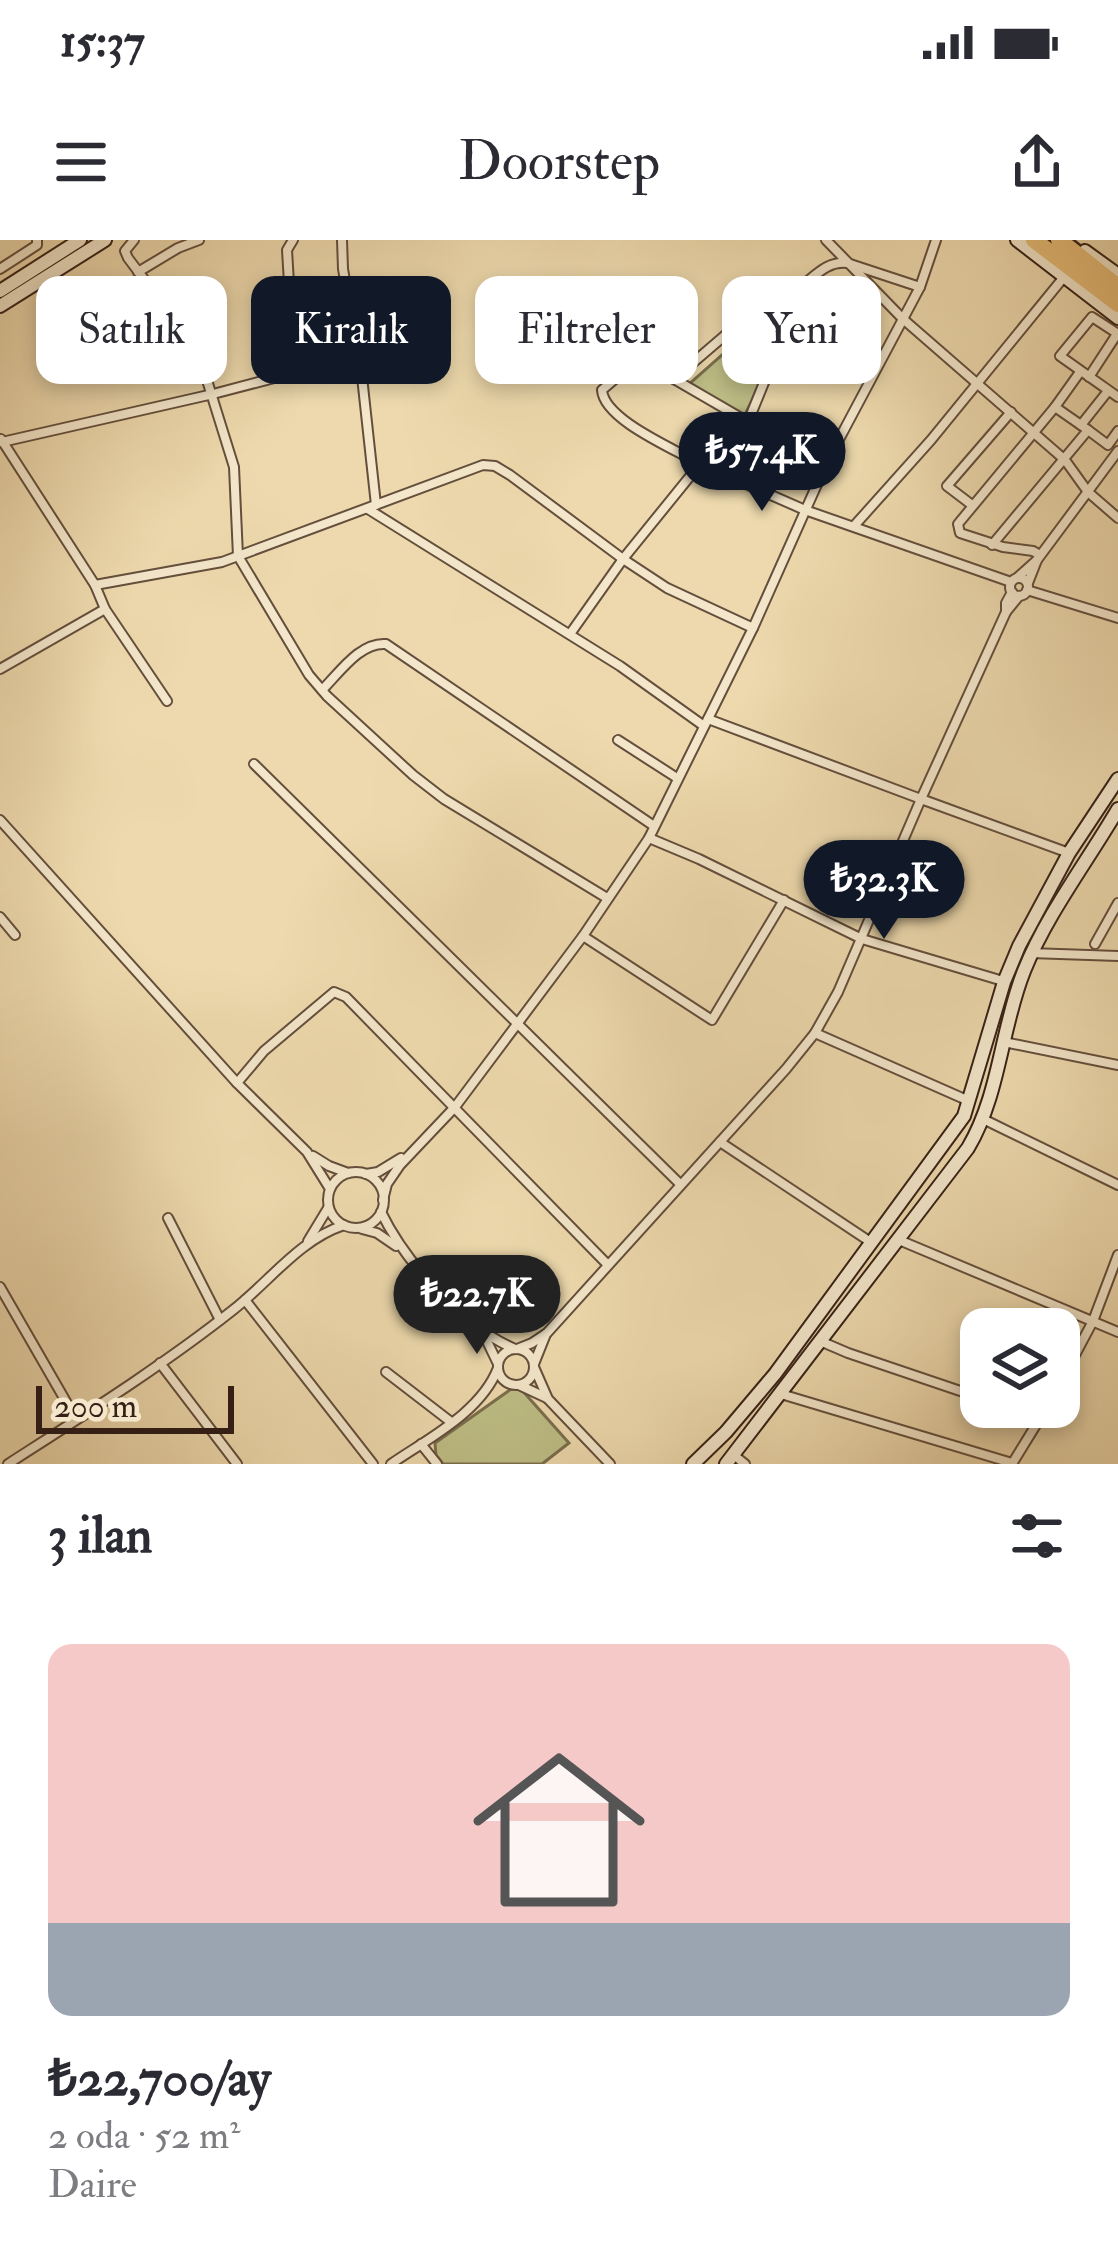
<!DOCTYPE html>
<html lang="tr">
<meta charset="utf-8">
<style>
body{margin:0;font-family:"IM FELL Double Pica",serif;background:#f2f2f3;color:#2b2b33;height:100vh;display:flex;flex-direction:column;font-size:45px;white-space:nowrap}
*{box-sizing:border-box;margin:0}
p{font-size:39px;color:#7c7c81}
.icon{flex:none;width:66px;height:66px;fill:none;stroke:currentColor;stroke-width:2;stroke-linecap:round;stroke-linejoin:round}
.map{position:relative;height:1224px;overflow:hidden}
.panel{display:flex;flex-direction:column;background:#fff;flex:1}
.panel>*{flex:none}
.hud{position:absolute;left:36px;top:36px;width:1047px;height:108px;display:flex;gap:24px}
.buttons{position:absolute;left:960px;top:1068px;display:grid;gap:24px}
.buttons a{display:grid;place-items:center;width:120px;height:120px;border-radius:24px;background:#fff;box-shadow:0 6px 18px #0003;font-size:60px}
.scale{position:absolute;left:36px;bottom:30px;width:198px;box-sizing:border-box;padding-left:12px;border:6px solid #362016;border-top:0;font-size:33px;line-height:42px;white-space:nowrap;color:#362016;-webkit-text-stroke:9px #f3e6ca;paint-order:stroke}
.price{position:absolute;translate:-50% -102px;padding:0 27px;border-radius:42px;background:#111827;color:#fff;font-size:39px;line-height:78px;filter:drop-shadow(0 3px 6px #0008)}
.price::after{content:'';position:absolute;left:50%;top:72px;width:36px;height:27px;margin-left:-18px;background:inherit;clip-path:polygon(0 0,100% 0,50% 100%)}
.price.selected{background:#222;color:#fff}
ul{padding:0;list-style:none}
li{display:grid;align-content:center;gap:24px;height:636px;padding:0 48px}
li+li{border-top:3px solid #e1e1e2}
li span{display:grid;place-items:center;height:372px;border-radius:24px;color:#555}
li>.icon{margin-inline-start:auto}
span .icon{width:216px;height:216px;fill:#fffc;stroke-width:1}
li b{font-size:51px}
h2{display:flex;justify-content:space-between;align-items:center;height:144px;padding:0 48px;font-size:51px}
.pill{padding:0 42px;border-radius:24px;background:#fff;box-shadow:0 6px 18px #0003;font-size:42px;line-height:108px}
.pill.selected{background:#111827;color:#fff}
.status{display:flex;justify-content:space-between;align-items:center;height:84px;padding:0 60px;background:#fff;direction:ltr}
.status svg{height:33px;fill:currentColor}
header{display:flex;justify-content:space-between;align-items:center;height:156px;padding:0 48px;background:#fff;font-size:54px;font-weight:600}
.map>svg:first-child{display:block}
.green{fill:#bebe86;stroke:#7a6f4e;stroke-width:3}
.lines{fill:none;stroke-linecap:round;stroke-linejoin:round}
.street-casing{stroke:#644e3c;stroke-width:12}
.secondary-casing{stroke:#362016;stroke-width:16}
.highway-casing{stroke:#362016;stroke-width:21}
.street{stroke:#f3e6ca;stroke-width:8}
.secondary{stroke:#f3e6ca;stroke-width:12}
.highway{stroke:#e6bc76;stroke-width:16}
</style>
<div class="status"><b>15:37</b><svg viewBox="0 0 49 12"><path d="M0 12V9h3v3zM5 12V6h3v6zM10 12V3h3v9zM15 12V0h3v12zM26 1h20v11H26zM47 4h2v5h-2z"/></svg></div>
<header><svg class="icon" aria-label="menu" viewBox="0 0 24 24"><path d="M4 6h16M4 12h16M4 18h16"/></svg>Doorstep<svg class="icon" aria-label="share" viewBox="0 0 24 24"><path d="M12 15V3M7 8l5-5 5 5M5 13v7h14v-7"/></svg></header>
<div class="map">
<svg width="1118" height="1224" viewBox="0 0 1118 1224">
<rect width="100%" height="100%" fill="#edd9ad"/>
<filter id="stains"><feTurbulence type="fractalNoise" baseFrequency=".00167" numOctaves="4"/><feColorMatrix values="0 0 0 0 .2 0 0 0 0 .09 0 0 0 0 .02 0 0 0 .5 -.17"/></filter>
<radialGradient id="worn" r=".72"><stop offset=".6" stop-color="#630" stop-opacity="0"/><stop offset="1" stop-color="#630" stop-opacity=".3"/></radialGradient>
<g class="green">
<polygon points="790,53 797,56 800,61 744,177 687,146 775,68 772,63 782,55"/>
<polygon points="514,1147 520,1148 569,1203 542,1224 443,1224 436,1215 435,1203"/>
</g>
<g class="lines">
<defs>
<g id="street">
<polyline points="134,0 125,11 128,18 159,59 206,137 234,227 238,316 309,435 327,456 413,535 444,559 607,658"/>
<polyline points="342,0 343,29 362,137 376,265"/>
<polyline points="826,0 903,79 1065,220 1088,252 1118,278"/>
<polyline points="0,29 37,5 37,0"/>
<polyline points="138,32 178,8 199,0"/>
<polyline points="290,60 287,10 293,0"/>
<polyline points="1118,94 1092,77 1060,116 1118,157"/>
<polyline points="1089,137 1117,94"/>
<path d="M674 139 748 182 804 44C818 33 829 21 847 23L920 47"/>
<polyline points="1081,185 1108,151"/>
<polyline points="1088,190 1108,205 1118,191"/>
<polyline points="1,199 95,345 105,369 167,461"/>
<polyline points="2,202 213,154 358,116"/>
<path d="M700 224C675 209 604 180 602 150L642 116 674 139 779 49 794 46 801 49 804 44"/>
<polyline points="972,265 947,246 1011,172"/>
<polyline points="368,269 620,426 704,486"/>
<polyline points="854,286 931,200 1064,37"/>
<polyline points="992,305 1088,190 1055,167 1080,132"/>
<polyline points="1040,315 1033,311 1003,307 960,293 958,284 1055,167"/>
<polyline points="1037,320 1118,211"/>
<polyline points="1018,337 1037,320 1028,343"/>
<circle cx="1019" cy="347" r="9"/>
<polyline points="95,345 222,322 483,225 495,226 510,235 623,319 667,348 753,388"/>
<polyline points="1027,350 1118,378"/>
<polyline points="1012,352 1006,363 1006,372 1019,356"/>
<polyline points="570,394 623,319 700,224 805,270 1011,342"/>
<polyline points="0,429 105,369"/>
<path d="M322 450C340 432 360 402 386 404L654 586"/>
<polyline points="708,479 921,559 1006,372"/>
<polyline points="618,500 677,538"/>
<polyline points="254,524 680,944"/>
<polyline points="0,580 237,843 307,912 330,949"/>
<polyline points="649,598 699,619 862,699 1003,741"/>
<polyline points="0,677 15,695"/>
<polyline points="583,696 712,780 784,660"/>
<polyline points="1095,704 1118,663"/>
<polyline points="1030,713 1118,716"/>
<polyline points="815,793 969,861"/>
<polyline points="1004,802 1118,825"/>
<polyline points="237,843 264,811 334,752 346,757 607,1024"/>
<polyline points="983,879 1118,945"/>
<polyline points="720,902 872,1003"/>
<polyline points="313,916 329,926 348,933"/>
<circle cx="356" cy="960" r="28"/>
<polyline points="366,934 378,932 401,918"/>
<polyline points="383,960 387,944 400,925 455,867 583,696 649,598 753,388 827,222 920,47 936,0"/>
<path d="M381 972C406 1023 463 1087 515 1109"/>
<polyline points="168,978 220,1080"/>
<polyline points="362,989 377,993 396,1006"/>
<polyline points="899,1000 1118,1092"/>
<polyline points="308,1001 328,968"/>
<polyline points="0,1047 76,1179"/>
<polyline points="245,1060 373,1224"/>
<polyline points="484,1095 498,1124"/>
<polyline points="820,1101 848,1113 981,1158"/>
<circle cx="516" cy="1127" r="18"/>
<polyline points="517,1109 532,1103 547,1093 786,829 815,793 838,752 921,559 1069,613"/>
<polyline points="160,1123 237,1224"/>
<polyline points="534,1124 546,1094"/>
<polyline points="534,1127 548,1159 610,1224"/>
<polyline points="386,1132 451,1182"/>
<polyline points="519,1145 547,1158"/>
<polyline points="1059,1145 1093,1081 1118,1015"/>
<polyline points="781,1154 1012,1223"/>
<polyline points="1005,1167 1040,1179"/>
<polyline points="421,1204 437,1224"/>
<polyline points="735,1216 745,1224"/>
<path d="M8 1224C84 1175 162 1126 233 1070 270 1041 299 1000 344 985"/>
<path d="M391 1224C429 1198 481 1172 498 1128"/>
<polyline points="1012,1224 1047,1167"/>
</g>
<g id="secondary">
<polyline points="1017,0 1118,78"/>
<polyline points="1085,11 1118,35"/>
<polyline points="0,51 80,0"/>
<polyline points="0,66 105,0"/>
<polyline points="693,1224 726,1192 775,1134 964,876 1004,742 1019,706 1069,613 1118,539"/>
<path d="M726 1224 968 908C1000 854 1001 788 1024 731 1047 674 1087 622 1118 569"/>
</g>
<g id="highway">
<polyline points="1034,0 1118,64"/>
<polyline points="1059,0 1118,47"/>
</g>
</defs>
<use href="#street" class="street-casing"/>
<use href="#secondary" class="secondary-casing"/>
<use href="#highway" class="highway-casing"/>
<use href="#street" class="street"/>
<use href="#secondary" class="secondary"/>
<use href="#highway" class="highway"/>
</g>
<rect width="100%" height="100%" filter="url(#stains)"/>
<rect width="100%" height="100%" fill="url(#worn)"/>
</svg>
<div class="buttons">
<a><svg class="icon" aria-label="layers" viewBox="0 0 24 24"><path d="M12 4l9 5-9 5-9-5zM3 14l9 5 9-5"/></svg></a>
</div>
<div class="scale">200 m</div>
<b class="price" style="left:762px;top:274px">₺57.4K</b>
<b class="price" style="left:884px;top:702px">₺32.3K</b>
<b class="price selected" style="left:477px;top:1117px">₺22.7K</b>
<div class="hud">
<a class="pill">Satılık</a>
<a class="pill selected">Kiralık</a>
<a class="pill">Filtreler</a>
<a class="pill">Yeni</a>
</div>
</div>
<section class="panel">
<h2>3 ilan<svg class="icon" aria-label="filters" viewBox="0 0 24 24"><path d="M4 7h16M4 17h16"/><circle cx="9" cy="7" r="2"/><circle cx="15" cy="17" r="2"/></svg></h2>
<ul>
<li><span style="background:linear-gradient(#f6c9c9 75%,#9aa5b1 0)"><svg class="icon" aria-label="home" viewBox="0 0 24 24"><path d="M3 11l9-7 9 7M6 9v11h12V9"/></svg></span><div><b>₺22,700/ay</b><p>2 oda · 52 m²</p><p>Daire</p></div></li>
</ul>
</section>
